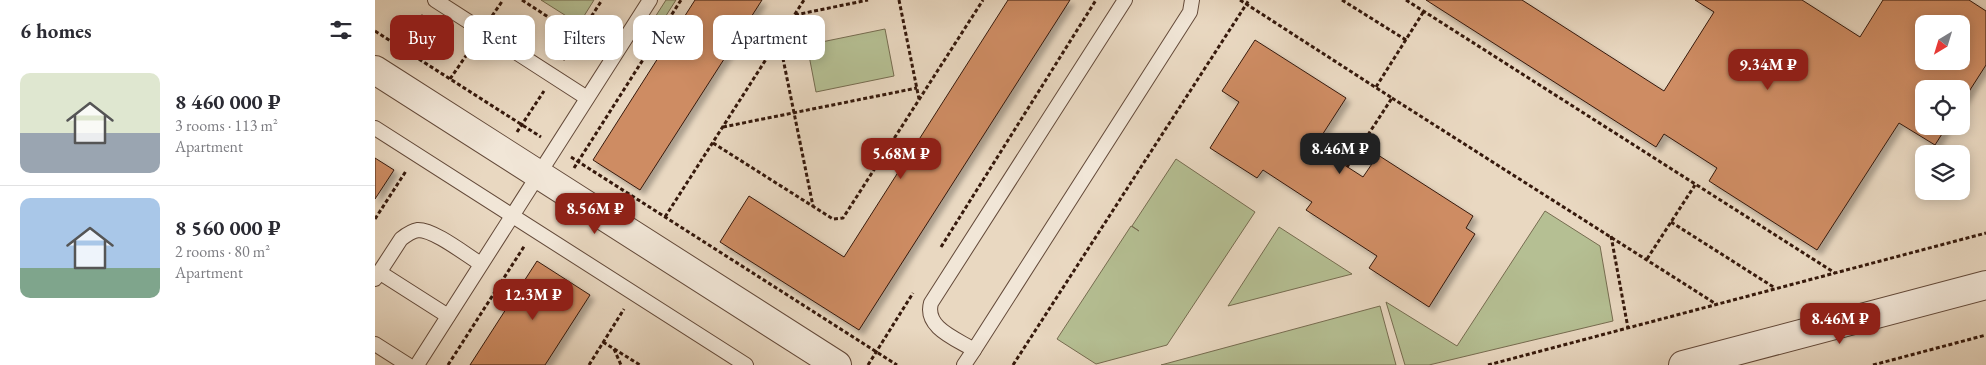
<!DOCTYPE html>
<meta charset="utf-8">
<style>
body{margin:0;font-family:"EB Garamond",serif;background:#f2f2f3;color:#2b2b33;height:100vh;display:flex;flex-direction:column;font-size:19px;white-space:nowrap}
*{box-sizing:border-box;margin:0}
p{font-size:16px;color:#7c7c81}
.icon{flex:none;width:28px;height:28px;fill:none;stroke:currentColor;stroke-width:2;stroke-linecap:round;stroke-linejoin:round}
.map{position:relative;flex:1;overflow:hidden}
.drawer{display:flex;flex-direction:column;background:#fff;width:375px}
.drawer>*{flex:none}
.guide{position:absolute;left:15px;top:15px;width:475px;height:45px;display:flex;gap:10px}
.needle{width:32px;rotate:218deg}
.buttons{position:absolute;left:1540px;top:15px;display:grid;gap:10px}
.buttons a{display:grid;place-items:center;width:55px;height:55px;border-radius:10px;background:#fff;box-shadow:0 2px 12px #0003;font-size:25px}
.price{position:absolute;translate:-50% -42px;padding:0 11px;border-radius:10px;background:#8f2418;color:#fff;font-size:16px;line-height:32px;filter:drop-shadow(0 1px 2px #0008)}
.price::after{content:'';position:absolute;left:50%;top:30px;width:15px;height:11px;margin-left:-8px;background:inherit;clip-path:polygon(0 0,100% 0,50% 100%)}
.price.active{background:#222;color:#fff}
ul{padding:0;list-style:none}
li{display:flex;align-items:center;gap:15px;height:125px;padding:0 20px}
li+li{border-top:1px solid #e1e1e2}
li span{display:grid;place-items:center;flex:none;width:140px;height:100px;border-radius:10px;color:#555}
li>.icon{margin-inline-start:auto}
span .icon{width:60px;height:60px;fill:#fffc;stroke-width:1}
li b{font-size:21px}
h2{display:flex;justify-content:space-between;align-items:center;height:60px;padding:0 20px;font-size:21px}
.chip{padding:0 18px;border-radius:10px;background:#fff;box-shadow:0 2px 12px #0003;font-size:18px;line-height:45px}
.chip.active{background:#8f2418;color:#fff}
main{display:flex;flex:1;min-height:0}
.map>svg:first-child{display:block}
.green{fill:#b5bf93;stroke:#766c50}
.building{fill:#ce8c64;stroke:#36190c;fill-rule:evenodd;filter:url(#shadow)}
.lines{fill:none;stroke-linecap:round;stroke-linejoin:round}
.lane-casing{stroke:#634939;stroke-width:16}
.street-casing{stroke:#634939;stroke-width:30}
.path{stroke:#36190c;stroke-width:3;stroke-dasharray:4 2.5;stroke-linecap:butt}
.lane{stroke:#f1e6d7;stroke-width:14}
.street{stroke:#f1e6d7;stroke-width:28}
</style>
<main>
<section class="drawer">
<h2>6 homes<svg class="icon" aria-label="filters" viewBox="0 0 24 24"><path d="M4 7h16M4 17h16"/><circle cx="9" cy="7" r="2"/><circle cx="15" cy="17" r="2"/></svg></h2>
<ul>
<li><span style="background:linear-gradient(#dfe7d0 60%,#9aa5b1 0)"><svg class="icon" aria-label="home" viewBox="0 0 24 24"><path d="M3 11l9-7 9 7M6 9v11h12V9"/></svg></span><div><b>8 460 000 ₽</b><p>3 rooms · 113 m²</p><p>Apartment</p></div></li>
<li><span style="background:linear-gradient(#a9c7e8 70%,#7fa58c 0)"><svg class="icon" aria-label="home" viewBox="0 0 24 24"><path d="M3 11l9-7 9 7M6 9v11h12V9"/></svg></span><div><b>8 560 000 ₽</b><p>2 rooms · 80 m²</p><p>Apartment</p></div></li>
</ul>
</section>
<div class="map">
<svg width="1611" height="365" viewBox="0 0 1611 365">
<defs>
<filter id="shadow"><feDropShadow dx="4.5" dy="4.5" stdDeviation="2.5" flood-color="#0004"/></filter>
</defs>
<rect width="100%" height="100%" fill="#e9d8c1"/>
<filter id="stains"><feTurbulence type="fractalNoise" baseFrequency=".004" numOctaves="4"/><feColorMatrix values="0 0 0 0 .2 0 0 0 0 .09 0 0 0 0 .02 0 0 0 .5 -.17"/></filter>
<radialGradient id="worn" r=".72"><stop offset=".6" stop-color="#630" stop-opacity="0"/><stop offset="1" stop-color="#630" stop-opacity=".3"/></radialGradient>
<g class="green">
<polygon points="166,0 219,0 204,24"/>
<polygon points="291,0 301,0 271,47 264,42"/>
<polygon points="510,29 519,76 441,92 432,45"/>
<polygon points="801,159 880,212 792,345 721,364 682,339 756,226 764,231 757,226"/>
<polygon points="1170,211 1225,246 1238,321 1054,365 1030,365 1011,302 1082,346"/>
<polygon points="904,227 977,274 853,306"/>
<polygon points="1005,306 1021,365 786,365"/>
</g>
<g class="building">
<polygon points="320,0 387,0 265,190 218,160"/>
<polygon points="633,0 695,0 484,330 345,242 374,196 469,257"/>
<path d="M1051 0H1147L1289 91 1339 12 1320 0H1427L1485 37 1508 0H1594L1611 11V65L1586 104V89H1549V126H1572L1560 145 1524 123 1442 250 1334 181 1342 168 1289 134 1281 147ZM1549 24H1586V61H1549Z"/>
<polygon points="880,40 971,98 940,146 988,177 1003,155 1098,216 1091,228 1100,234 1054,307 994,268 1002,256 931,210 937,202 888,170 882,178 835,148 864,102 847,91"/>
<polygon points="0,158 19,170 0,199"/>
<polygon points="162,261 215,295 170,365 95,365"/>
</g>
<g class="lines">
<defs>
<g id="lane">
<polyline points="60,0 212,98"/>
<path d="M750 0 556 303C549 328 582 339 599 350L815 12 817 0"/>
<polyline points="0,128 371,365"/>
<polyline points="4,272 73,316"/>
<path d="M0 279 26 239C31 235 37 231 43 230 60 230 91 255 106 264"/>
<polyline points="0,344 33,365"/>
<polyline points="42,365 275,0"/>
<polyline points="589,365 599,350"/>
</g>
<g id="street">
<polyline points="0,70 462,365"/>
<polyline points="1308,365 1611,285"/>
</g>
</defs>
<use href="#lane" class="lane-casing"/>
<use href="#street" class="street-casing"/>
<g class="path">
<polyline points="147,0 221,48"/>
<polyline points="524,0 544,99"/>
<polyline points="865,0 1017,98 972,167"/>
<polyline points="967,0 1031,40"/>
<polyline points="1031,0 1460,273"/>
<polyline points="420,15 493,0"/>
<polyline points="117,16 128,0"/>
<polyline points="0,31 166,137"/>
<polyline points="404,39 438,206"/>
<polyline points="26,48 48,15"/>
<polyline points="188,60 227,0"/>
<polyline points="75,79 97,47"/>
<polyline points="1001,87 1049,11"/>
<polyline points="1017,98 1341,304"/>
<polyline points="348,127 542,88"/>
<polyline points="142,132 169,91"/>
<polyline points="338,143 458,219 468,218 608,0"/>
<polyline points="196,157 522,365"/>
<polyline points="199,168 306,0"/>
<polyline points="290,217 429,0"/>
<polyline points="0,219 31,171"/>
<polyline points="1296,222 1400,288"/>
<polyline points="1236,236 1253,328"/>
<polyline points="566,247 721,0"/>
<polyline points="1272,259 1320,185"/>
<polyline points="228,342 265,365"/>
<polyline points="239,349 246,365"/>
<polyline points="73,365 150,245"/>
<polyline points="214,365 249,309"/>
<polyline points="493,365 538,293"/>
<polyline points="638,365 874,0"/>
<polyline points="1113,365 1611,233"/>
<polyline points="1498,365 1611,335"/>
</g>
<use href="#lane" class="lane"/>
<use href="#street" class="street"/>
</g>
<rect width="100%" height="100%" filter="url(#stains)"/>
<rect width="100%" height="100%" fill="url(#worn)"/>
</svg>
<div class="buttons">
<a><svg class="needle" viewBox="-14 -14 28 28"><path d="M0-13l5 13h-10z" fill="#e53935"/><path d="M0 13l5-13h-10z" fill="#7c7c81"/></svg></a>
<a><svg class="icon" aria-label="locate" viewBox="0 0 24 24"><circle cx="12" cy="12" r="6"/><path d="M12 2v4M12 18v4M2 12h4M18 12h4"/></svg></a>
<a><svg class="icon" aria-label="layers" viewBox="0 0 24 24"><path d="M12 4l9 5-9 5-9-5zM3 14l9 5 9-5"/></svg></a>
</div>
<b class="price" style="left:1393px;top:91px">9.34M ₽</b>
<b class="price active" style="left:965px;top:175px">8.46M ₽</b>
<b class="price" style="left:526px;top:180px">5.68M ₽</b>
<b class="price" style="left:220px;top:235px">8.56M ₽</b>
<b class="price" style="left:158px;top:321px">12.3M ₽</b>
<b class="price" style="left:1465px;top:345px">8.46M ₽</b>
<div class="guide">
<a class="chip active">Buy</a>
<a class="chip">Rent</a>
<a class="chip">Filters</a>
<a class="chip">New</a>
<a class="chip">Apartment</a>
</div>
</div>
</main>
